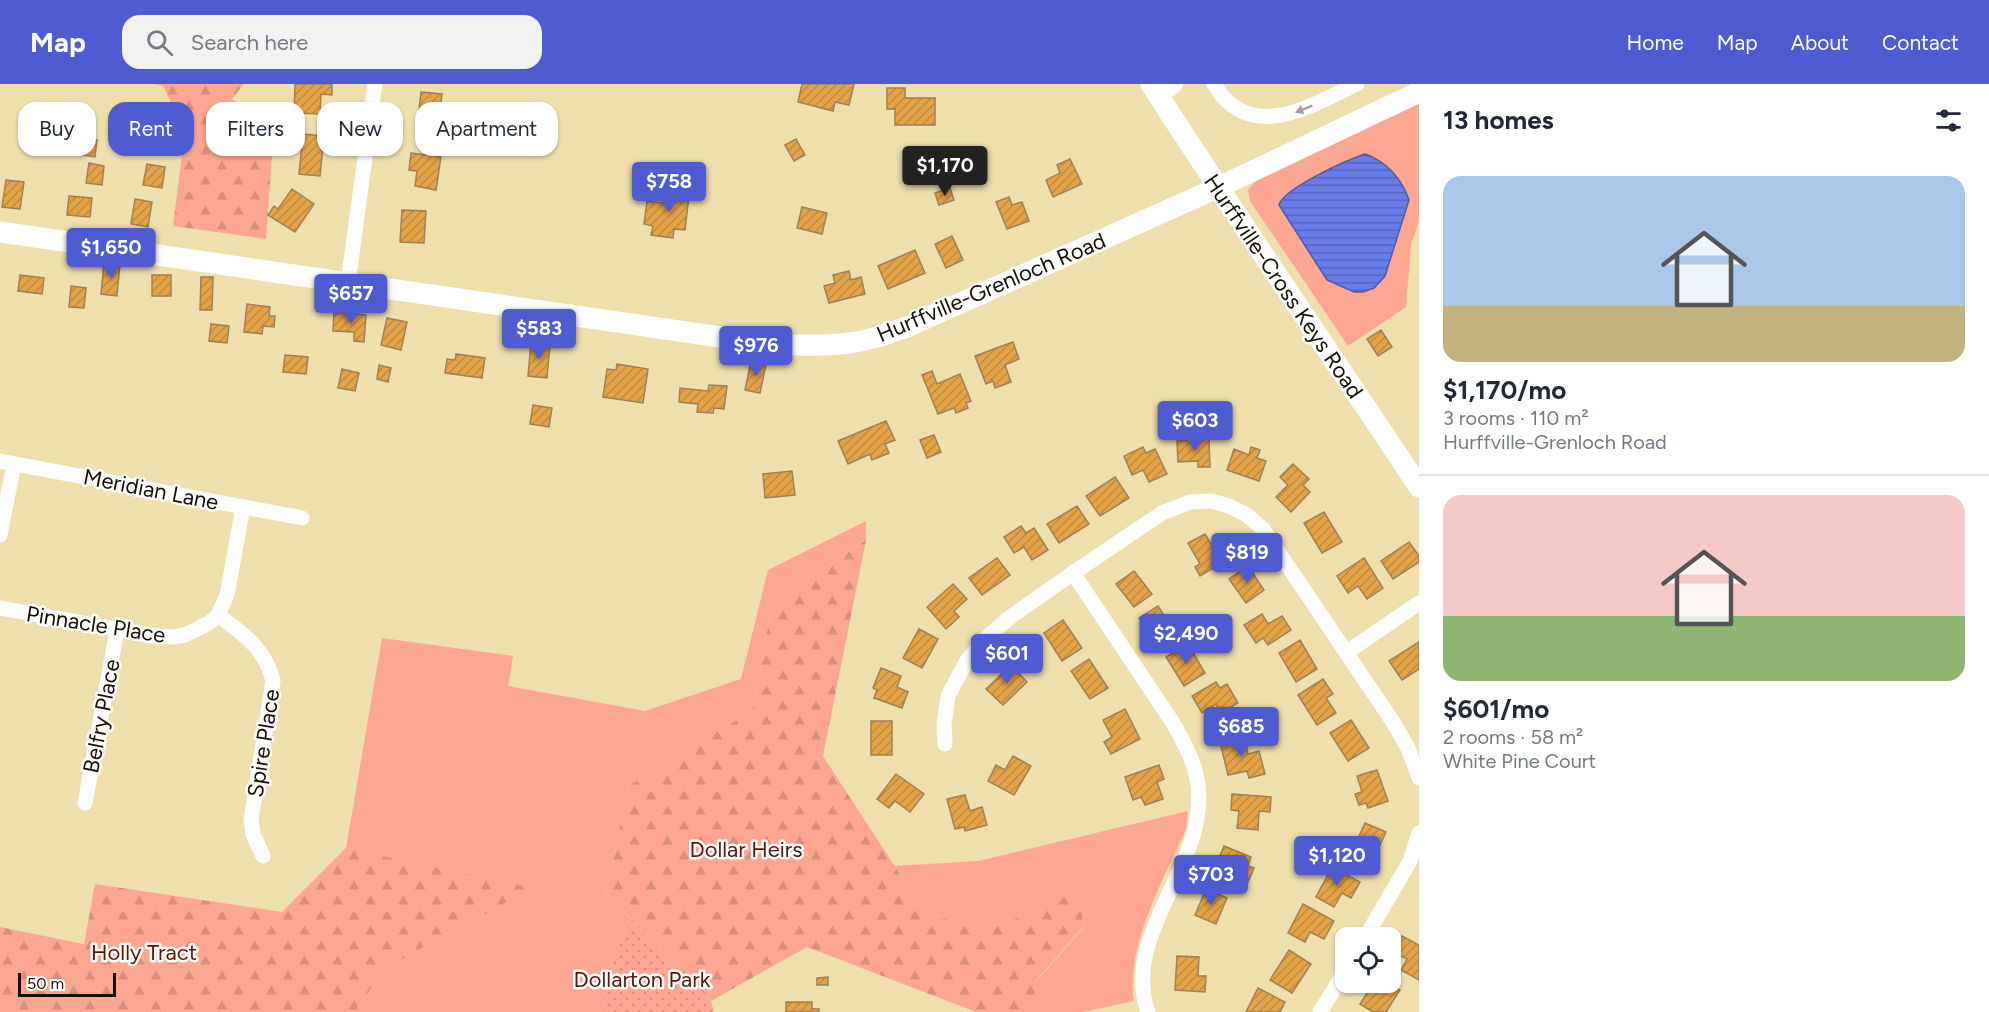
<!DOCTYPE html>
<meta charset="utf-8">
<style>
body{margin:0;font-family:Figtree,sans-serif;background:#f2f2f3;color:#1f2937;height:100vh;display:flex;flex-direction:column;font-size:22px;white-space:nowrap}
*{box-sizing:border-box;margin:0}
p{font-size:20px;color:#747a83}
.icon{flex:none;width:33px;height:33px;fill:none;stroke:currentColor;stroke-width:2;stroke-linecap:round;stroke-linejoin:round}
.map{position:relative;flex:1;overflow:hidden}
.drawer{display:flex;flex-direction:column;background:#fff;width:570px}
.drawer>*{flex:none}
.banner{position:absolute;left:18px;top:18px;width:570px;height:54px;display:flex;gap:12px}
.fabs{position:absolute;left:1335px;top:843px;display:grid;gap:12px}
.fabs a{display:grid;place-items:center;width:66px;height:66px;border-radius:12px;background:#fff;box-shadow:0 2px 4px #0004;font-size:30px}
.scale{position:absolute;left:18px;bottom:15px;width:98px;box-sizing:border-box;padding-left:6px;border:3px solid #150f01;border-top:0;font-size:16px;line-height:21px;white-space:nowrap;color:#150f01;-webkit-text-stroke:4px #fff;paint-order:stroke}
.price{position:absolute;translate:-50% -51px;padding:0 14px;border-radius:6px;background:#4e5bd1;color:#fff;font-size:20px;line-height:39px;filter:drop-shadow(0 2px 3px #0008)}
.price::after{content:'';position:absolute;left:50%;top:36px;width:18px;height:14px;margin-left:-9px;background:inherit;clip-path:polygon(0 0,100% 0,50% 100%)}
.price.current{background:#222;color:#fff}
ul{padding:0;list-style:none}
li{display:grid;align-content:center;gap:12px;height:318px;padding:0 24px}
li+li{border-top:2px solid #e0e1e3}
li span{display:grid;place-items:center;height:186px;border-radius:18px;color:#555}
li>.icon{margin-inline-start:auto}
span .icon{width:108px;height:108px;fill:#fffc;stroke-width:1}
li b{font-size:26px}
h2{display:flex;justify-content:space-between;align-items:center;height:72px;padding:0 24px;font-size:26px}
.tag{padding:0 21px;border-radius:18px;background:#fff;box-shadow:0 2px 4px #0004;font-size:21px;line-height:54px}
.tag.current{background:#4e5bd1;color:#fff}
header{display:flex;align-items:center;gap:36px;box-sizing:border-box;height:84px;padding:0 30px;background:#4e5bd1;color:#fff}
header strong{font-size:28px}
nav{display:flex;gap:33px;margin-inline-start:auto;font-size:21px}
.search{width:420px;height:54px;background:#f2f2f3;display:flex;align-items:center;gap:15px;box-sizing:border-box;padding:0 21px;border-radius:18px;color:#747a83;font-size:22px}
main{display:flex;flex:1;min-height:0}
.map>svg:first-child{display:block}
.grass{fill:#fda692}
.forest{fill:url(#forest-firs)}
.park{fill:url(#park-dots)}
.water{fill:url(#water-rules);stroke:#505ba3;stroke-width:1.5}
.building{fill:url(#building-hatch);stroke:#9f8059;stroke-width:1.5}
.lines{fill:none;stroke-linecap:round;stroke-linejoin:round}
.street{stroke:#fff;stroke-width:15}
.secondary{stroke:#fff;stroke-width:21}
.oneway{fill:#a19f99}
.labels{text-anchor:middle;stroke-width:5;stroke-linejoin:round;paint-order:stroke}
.street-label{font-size:22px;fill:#150f01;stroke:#fff}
.park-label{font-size:22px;fill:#621101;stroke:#fff}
</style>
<header>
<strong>Map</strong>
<div class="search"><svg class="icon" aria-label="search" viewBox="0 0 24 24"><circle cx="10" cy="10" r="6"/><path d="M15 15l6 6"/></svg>Search here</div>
<nav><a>Home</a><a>Map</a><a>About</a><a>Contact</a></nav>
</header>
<main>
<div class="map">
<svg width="1419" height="928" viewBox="0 0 1419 928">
<defs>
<pattern id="forest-firs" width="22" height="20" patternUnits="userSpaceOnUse" patternTransform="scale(1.5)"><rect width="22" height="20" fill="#fda692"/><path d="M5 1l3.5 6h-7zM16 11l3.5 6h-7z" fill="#d88e7c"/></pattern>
<pattern id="park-dots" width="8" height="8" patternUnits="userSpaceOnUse" patternTransform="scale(1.5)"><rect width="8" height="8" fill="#fda692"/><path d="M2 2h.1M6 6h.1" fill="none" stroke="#d88e7c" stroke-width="1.8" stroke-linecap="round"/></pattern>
<pattern id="water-rules" width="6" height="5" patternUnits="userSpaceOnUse" patternTransform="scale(1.5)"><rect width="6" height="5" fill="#6a7ce9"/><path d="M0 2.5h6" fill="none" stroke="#5664ba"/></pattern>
<pattern id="building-hatch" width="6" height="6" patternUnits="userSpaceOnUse" patternTransform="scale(1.5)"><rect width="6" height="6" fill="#e3a346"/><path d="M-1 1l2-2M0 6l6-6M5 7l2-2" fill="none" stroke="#c28b3c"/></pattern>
</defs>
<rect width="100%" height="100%" fill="#eedfad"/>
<g class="grass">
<polygon points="1419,18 1419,137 1411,160 1406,223 1348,262 1250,117 1248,106 1257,95"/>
<polygon points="866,437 866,456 772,520 753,626 628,702 606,809 631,835 603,898 604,928 355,928 384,885 531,804 346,764 382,554 513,572 508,602 645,627 741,595 768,486"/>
<path d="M1188 727 1186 745C1164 795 1125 862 1134 917L1082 928H1042L1035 899 1084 843 1077 809 984 848 924 827 895 782 978 777Z"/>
</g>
<g class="forest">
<polygon points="153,0 244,0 232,15 274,44 266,155 173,142 185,46 163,2"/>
<polygon points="866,456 823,672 924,827 984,848 1077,808 1084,842 1035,898 1042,928 976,928 807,863 711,917 606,809 628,702 753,626 772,520"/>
<polygon points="346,764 532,804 384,885 355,928 0,928 0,843 84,860 95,800 282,828"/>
</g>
<polygon class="park" points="631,835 711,917 714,928 604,928 603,898"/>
<path class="water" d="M1365 70C1386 77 1402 95 1409 116L1385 192 1374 204 1363 208H1354L1327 196 1279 121C1284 104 1347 76 1365 70Z"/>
<g class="building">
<polygon points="295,0 332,0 332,11 321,10 320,30 294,29"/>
<polygon points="802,0 854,0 849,21 835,18 833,27 798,18"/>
<polygon points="887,4 905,4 905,14 935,14 935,41 895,41 895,25 887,25"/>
<polygon points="421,8 442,10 440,27 447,27 446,39 439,38 438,46 417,44"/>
<polygon points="303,50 324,52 320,92 299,90"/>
<polygon points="72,52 97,56 95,73 69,69"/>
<polygon points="796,55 805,71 794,77 785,61"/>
<polygon points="411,69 441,73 436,106 415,102 417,87 409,86"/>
<polygon points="1070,75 1082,100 1053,113 1046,96 1060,89 1057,81"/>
<polygon points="89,79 104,82 102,101 86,99"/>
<polygon points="147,80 165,83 162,104 143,101"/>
<polygon points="6,96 24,98 20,125 2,123"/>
<polygon points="671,101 690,103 685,146 674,145 673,154 651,151 653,142 644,140 647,117 669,120"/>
<polygon points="950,104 954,116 939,121 935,109"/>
<polygon points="292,105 314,120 295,148 268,131 274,122 278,125"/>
<polygon points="69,112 92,114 90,133 67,131"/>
<polygon points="1009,113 1012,121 1022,118 1029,137 1007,145 996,118"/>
<polygon points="135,115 152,118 148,143 131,140"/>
<polygon points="802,123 827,129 822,150 797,144"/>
<polygon points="402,126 426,127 424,159 400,158"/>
<polygon points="952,152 963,176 946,184 935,160"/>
<polygon points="915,166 925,189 888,205 878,182"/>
<polygon points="104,179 120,180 117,212 101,210"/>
<polygon points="849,187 851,196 861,193 865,210 829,219 824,202 835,199 833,191"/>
<polygon points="20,191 44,194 42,210 18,207"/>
<rect x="152" y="191" width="19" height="21"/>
<polygon points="201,193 213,193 212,226 200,226"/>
<polygon points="71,202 86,204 84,224 69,223"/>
<polygon points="247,220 270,223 269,232 275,232 274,243 263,242 262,250 244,248"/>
<polygon points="334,228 366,231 364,258 354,257 354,248 333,247"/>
<polygon points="387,234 407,238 401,266 381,261"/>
<polygon points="211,240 229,242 227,259 209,257"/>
<polygon points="1381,246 1392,263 1378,272 1367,255"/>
<polygon points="531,258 550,260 547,294 528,292"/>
<polygon points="1013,258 1019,275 1005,281 1011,298 995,304 993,297 986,300 975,272"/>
<polygon points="456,270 485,274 482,294 445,289 447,275 455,276"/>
<polygon points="285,271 308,273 306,290 283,288"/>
<polygon points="751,277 766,280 760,309 745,306"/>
<polygon points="617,280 648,285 643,319 603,313 607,285 616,286"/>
<polygon points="379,281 391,284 388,298 377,295"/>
<polygon points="342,285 359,289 355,307 338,304"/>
<polygon points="932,287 937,300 960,290 971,317 966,319 968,324 956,329 954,324 938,330 922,291"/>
<polygon points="709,301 727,302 724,325 714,324 713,329 697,328 698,320 679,318 680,304 708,307"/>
<polygon points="533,321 552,324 549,343 530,340"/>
<polygon points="886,337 895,356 885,360 889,369 872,376 870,370 848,380 838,357"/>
<polygon points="934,351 941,368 927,374 920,356"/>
<polygon points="1209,355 1210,383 1198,383 1198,377 1178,378 1177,357"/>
<polygon points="1143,363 1146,369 1155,365 1167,390 1149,398 1143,386 1132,391 1124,372"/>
<polygon points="1251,363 1260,366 1257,374 1266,377 1259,397 1227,386 1234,365 1249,371"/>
<polygon points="1293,380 1309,395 1303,401 1310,408 1291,428 1276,413 1288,401 1280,393"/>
<polygon points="792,387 795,411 765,414 763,390"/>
<polygon points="1115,393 1129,414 1100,432 1086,412"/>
<polygon points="1077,422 1089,440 1059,459 1047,440"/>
<polygon points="1324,428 1342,458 1322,469 1304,439"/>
<polygon points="1021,442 1026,449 1034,444 1048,466 1032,476 1024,463 1014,469 1004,453"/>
<polygon points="1205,450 1214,465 1223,459 1231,473 1200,492 1195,483 1200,480 1188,459"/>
<polygon points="1409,458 1419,472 1419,478 1393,495 1381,477"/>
<polygon points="997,474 1010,491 982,511 969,494"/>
<polygon points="1364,474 1383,504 1367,515 1358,502 1348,509 1337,492"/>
<polygon points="1248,482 1264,506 1246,519 1229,495"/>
<polygon points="1134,487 1152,510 1134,523 1116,500"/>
<polygon points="953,500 967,515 954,527 959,533 946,545 927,523"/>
<polygon points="1158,522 1168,538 1174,534 1183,547 1158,563 1139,534"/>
<polygon points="1262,530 1268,540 1282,532 1291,546 1268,561 1263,554 1256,559 1244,541"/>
<polygon points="1063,536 1082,564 1062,577 1044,549"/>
<polygon points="919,545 938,555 922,584 903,574"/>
<polygon points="1300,556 1317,585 1296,598 1279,569"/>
<polygon points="1419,558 1419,585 1402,596 1389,577"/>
<polygon points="1188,560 1205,589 1184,602 1166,573"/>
<polygon points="1089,575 1108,604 1090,615 1071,587"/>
<polygon points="1011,581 1027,598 1003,621 986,605"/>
<polygon points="881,584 901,592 897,603 908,608 902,624 874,614 877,606 873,604"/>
<polygon points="1323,595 1333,610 1326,614 1336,629 1317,641 1298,611"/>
<polygon points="1216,598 1220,604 1227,600 1238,619 1221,629 1216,620 1202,629 1192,612"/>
<polygon points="1125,625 1140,655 1111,670 1104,658 1112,653 1103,636"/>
<polygon points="1351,636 1369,664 1348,677 1330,649"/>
<rect x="871" y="637" width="21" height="34"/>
<polygon points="1244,653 1248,670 1259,667 1265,690 1249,694 1247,687 1228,691 1220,658"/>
<polygon points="1013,672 1031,682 1014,711 988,697 996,681 1005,686"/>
<polygon points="1159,681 1164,695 1157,698 1163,715 1145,721 1141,713 1133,716 1125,693"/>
<polygon points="1377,686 1388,717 1368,724 1366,719 1359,721 1355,710 1362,708 1357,692"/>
<polygon points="896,690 924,710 910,728 895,717 889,724 877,715"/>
<polygon points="1232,710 1271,713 1270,728 1259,727 1258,746 1237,744 1239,727 1231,726"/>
<polygon points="965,711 970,727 982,723 987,741 965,747 964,743 955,745 947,715"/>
<polygon points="1365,739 1386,748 1371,781 1350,772"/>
<polygon points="1224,762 1251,773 1248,782 1254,784 1245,805 1227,797 1231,787 1216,781"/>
<polygon points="1332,783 1360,798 1351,814 1342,809 1334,823 1316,813"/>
<polygon points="1206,805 1227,814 1216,840 1195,831"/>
<polygon points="1303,820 1334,837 1324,855 1310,848 1305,858 1288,849"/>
<polygon points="1402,852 1419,861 1419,896 1401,886 1407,875 1393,868"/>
<polygon points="1289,866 1311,880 1292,909 1270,896"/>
<polygon points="1177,872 1199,873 1198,892 1206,892 1205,908 1175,906"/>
<polygon points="828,893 828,901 817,901 817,894"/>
<polygon points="1374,898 1389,898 1400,906 1386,928 1373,928 1360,920"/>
<polygon points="1258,904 1285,918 1280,928 1246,928"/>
<polygon points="786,918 812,918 812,925 819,925 819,928 786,928"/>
</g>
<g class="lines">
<g class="street">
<path d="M1214 0C1217 5 1221 11 1225 15 1263 54 1318 18 1357 0"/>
<polyline points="1160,14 1176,0"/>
<polyline points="348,199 375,0"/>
<polyline points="0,377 302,434"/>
<polyline points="0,451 14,380"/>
<path d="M1073 489 1173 639C1182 655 1191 671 1196 690 1217 774 1119 845 1148 928"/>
<polyline points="0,524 154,552 173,553 185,551 209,539 218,531 227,511 243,423"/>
<path d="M218 531C242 549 266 565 273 597L251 735 253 750 263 772"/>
<polyline points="1347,568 1419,519"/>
<polyline points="945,660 944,641 948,612 966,578 985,555 1009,534 1073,489 1162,429 1190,418 1211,417 1229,422 1247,431 1263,445 1395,641 1408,664 1419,694"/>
<polyline points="85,719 117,546"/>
<polyline points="1365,854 1410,777 1419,749"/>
<polyline points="1320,928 1346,886"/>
</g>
<g class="secondary">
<path d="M1151 0C1238 136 1330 268 1419 403"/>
<path d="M0 148 727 254C773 260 820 266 866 256 880 253 893 248 907 243L1217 104 1419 8"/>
</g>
</g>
<defs><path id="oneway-solid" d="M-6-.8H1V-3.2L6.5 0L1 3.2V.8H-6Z" transform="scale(1.5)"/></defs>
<use class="oneway" href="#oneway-solid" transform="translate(1304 25) rotate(158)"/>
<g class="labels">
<g class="street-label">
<text transform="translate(1284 202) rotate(56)" y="8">Hurffville-Cross Keys Road</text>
<text transform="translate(991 203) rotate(-23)" y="8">Hurffville-Grenloch Road</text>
<text transform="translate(151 405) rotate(11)" y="8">Meridian Lane</text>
<text transform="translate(96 540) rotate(9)" y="8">Pinnacle Place</text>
<text transform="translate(101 632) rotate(-79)" y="8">Belfry Place</text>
<text transform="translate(263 659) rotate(-81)" y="8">Spire Place</text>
</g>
<g class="park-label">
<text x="746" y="773">Dollar Heirs</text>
<text x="144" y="876">Holly Tract</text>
<text x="642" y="903">Dollarton Park</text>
</g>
</g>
</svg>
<div class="fabs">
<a><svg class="icon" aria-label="locate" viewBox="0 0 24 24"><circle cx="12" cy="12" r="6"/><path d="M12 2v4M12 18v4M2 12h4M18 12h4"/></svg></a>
</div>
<div class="scale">50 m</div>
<b class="price current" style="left:945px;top:113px">$1,170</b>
<b class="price" style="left:669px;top:129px">$758</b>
<b class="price" style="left:111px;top:195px">$1,650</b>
<b class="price" style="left:351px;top:241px">$657</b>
<b class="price" style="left:539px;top:276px">$583</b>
<b class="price" style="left:756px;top:293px">$976</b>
<b class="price" style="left:1195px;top:368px">$603</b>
<b class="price" style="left:1247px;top:500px">$819</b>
<b class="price" style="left:1186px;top:581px">$2,490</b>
<b class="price" style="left:1007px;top:601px">$601</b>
<b class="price" style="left:1241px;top:674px">$685</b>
<b class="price" style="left:1337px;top:803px">$1,120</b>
<b class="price" style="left:1211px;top:822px">$703</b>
<div class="banner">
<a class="tag">Buy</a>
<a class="tag current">Rent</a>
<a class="tag">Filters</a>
<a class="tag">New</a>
<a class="tag">Apartment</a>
</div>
</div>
<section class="drawer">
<h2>13 homes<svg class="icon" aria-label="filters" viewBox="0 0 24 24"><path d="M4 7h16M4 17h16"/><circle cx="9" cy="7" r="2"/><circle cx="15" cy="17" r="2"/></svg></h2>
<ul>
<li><span style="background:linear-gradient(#a9c7e8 70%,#c2b280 0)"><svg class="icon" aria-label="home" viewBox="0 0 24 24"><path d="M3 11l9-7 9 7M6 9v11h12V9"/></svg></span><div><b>$1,170/mo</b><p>3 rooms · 110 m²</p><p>Hurffville-Grenloch Road</p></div></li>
<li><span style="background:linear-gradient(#f6c9c9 65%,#8fb573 0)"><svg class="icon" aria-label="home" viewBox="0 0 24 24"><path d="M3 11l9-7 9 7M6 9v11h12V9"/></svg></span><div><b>$601/mo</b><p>2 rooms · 58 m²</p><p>White Pine Court</p></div></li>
</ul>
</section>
</main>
